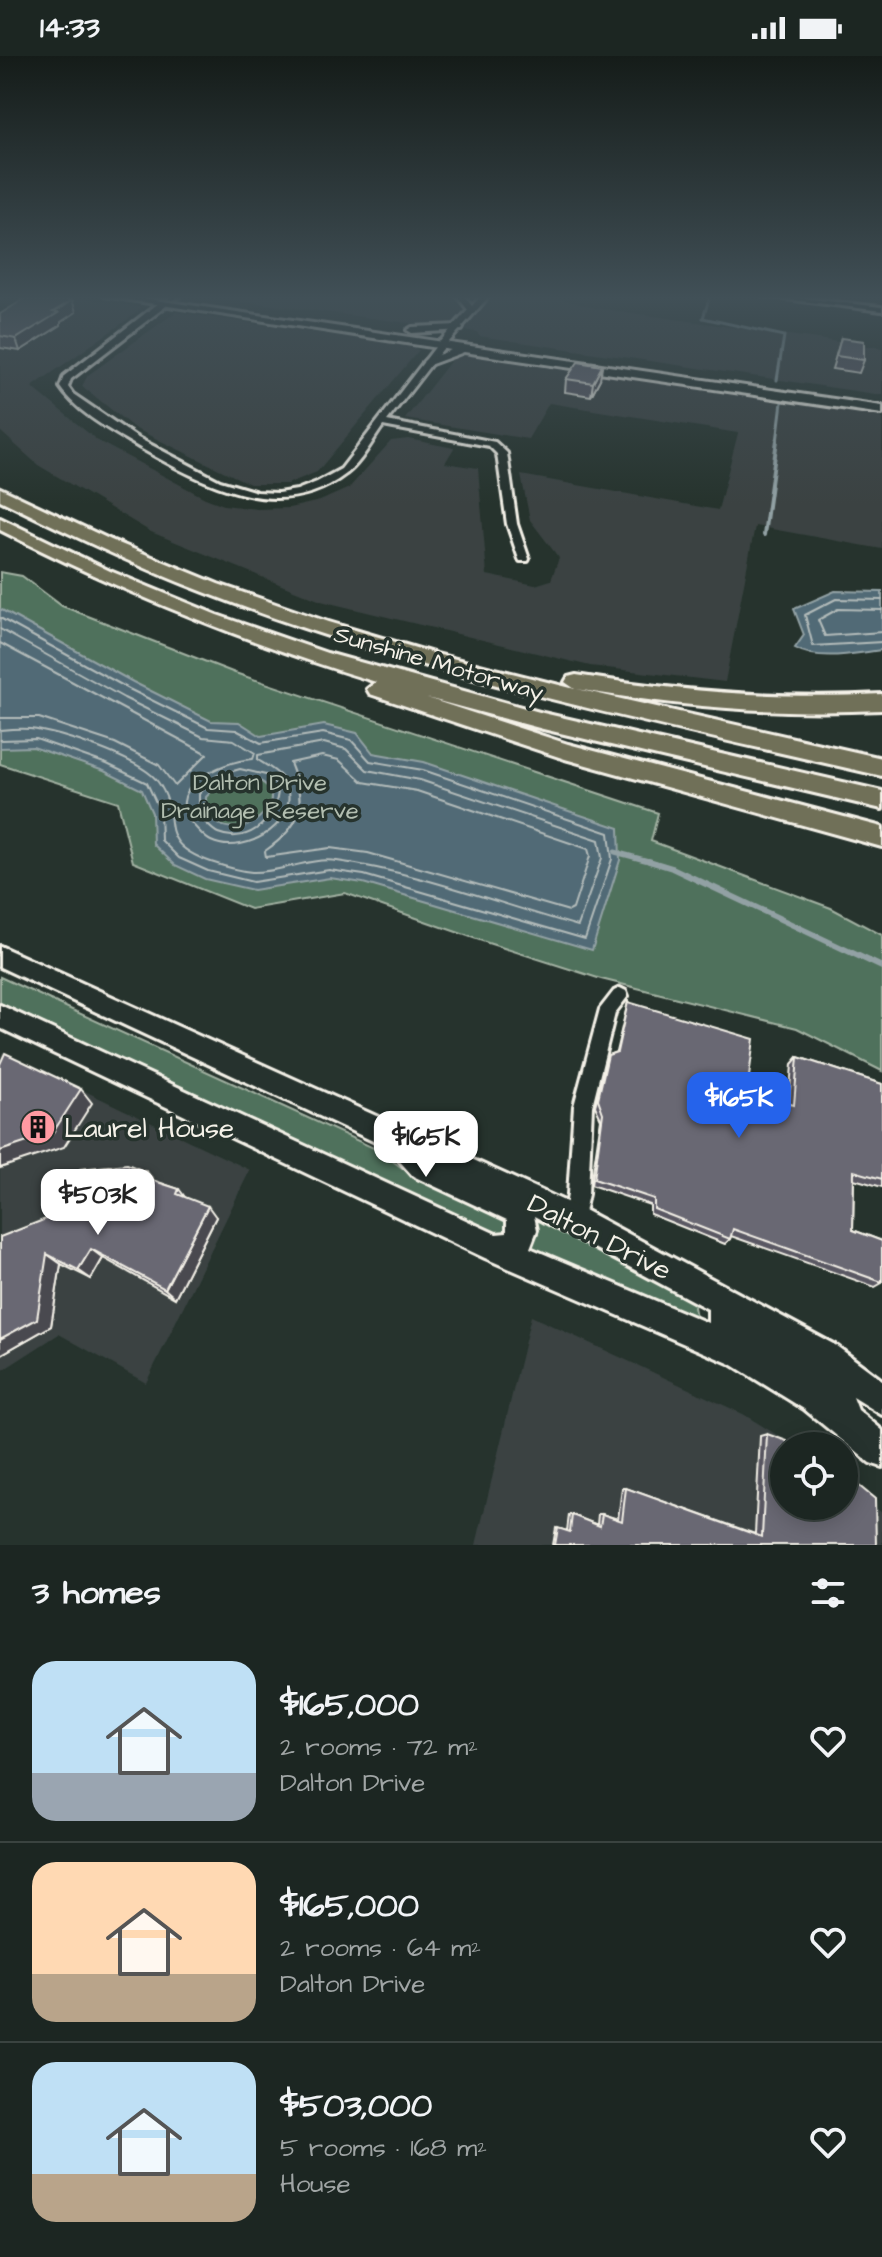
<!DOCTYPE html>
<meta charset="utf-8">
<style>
body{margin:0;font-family:"Architects Daughter",sans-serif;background:#29322f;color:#f1f3f6;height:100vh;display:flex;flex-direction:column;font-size:30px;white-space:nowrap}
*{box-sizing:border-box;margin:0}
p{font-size:26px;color:#a0a5a5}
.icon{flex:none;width:44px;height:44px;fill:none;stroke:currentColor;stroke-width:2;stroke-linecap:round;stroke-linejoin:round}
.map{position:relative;height:1489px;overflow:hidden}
.sheet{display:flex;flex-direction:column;background:#1c2622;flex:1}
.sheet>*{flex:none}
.buttons{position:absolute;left:770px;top:1376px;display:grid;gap:16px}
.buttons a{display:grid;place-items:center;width:88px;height:88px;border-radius:50%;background:#1c2622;box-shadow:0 4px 20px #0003,0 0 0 2px #3a4340;font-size:40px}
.price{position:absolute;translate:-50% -68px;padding:0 18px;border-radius:16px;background:#fff;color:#222;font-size:26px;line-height:52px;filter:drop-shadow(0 2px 4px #0008)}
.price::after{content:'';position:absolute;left:50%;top:48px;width:24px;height:18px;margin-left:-12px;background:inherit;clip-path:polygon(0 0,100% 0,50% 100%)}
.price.on{background:#2563eb;color:#fff}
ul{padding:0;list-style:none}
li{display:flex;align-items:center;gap:24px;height:200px;padding:0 32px}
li+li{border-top:2px solid #3a4340}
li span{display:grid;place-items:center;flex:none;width:224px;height:160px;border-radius:24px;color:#555}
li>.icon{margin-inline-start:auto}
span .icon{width:96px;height:96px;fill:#fffc;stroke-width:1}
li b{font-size:34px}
h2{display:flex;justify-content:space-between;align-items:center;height:96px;padding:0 32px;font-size:34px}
.status{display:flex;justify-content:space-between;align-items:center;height:56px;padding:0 40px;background:#1c2622;direction:ltr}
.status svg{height:22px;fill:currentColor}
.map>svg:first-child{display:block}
.built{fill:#3a4342}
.green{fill:#50715c;stroke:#a2b1a2;stroke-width:2}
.water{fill:#516b76;stroke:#92a1a4;stroke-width:2;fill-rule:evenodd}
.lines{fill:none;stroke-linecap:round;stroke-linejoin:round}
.shore{stroke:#b3bbba;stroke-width:2}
.stream-far3{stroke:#92a1a4;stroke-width:3}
.stream-far2{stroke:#92a1a4;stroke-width:4}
.stream-far1{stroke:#92a1a4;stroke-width:5}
.stream{stroke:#92a1a4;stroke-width:6}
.minor-casing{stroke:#f4f1e8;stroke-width:6}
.secondary-casing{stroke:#f4f1e8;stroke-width:6}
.motorway-casing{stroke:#f4f1e8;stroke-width:6}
.minor{fill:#26332d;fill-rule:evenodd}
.secondary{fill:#26332d;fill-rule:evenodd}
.motorway{fill:#706f59;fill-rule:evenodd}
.wall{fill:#5a5963;stroke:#f4f1e8;stroke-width:2}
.shaded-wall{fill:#4a4850;stroke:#f4f1e8;stroke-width:2}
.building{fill:#696773;stroke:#f4f1e8;stroke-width:2}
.labels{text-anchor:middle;stroke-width:7;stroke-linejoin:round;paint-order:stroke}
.street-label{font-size:24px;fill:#f4f1e8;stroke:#26332d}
.park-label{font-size:24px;fill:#b2beb0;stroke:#26332d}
.near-poi-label{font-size:28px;fill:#f4f1e8;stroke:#26332d;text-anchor:start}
.near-street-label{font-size:28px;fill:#f4f1e8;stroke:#26332d}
</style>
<div class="status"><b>14:33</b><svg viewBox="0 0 49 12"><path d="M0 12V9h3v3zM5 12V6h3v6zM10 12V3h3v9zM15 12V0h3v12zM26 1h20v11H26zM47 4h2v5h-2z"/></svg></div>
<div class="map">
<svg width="882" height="1489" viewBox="0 0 882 1489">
<rect width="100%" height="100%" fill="#26332d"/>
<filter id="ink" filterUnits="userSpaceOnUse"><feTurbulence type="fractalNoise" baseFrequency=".0125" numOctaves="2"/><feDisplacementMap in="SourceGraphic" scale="16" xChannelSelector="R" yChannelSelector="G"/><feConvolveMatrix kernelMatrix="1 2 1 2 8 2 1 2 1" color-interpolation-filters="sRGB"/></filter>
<g filter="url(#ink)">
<g class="built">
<polygon points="38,240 70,240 140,251 138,256 32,331 98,385 205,442 224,449 257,453 289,452 320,445 349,432 391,385 408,383 454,392 445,407 478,412 487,519 535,529 551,524 559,502 530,464 521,419 718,454 738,377 549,347 528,383 405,363 453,302 471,299 882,361 882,493 755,470 725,626 590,610 321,545 151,476 38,409 0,375 0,263"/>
<polygon points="203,240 550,240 596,252 882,292 882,339 479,280 477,276"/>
<polygon points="176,256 409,290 419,294 317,416 287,428 250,428 134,372 82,330 88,319"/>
<polygon points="3,996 250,1114 146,1327 59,1278 0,1316 0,1003"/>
<polygon points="531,1260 743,1358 795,1390 784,1390 784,1450 844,1450 844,1426 882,1457 882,1489 476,1489"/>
</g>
<g class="green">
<polygon points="0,516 22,520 62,550 235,617 658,757 651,785 831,852 882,879 882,1015 797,972 601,923 488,887 345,837 250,853 133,806 118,746 0,708"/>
<polygon points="0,921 376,1093 409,1117 506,1162 512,1172 507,1180 497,1181 0,947"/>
<polygon points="527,1152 698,1241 694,1251 697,1266 525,1192"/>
</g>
<g class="water">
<path d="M835 535 882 536V594C856 597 819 606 795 592L804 579 794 553Z"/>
<path d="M0 553 133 626 211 665 239 666 261 680 324 669 357 677 373 697 424 706 619 772 620 804 592 894 363 827 330 822 253 834 205 823 175 809 153 788 152 757 142 734 104 715 33 691 0 692ZM241 721C311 726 241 803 206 757V741L220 727Z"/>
</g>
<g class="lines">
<g class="shore">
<polyline points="882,544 836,543 805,559 813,590 882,586"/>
<polyline points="882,554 838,553 818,564 825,580 882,576"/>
<polyline points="0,562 129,633 208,672 236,674 261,687 323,677 351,684 370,705 423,714 609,777 612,803 585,883 364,819 329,814 253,826 208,815 179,802 161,784 160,755 147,727 107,708 36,683 0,684"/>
<path d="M0 573 124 642 203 681 234 684 255 697 253 703C221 705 156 734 197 773 201 777 206 783 211 785 246 802 309 762 282 722 277 715 266 709 258 704V699L324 687 346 693 367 714 420 724 599 784 602 802 578 870C500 848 417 816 337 805 309 801 280 817 252 816 240 815 223 810 211 806 151 785 184 762 158 726 142 703 59 676 30 673 20 672 10 673 0 674"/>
<polyline points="0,587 207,698 175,730 159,709 115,687 39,662 0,662"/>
<path d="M322 700 339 704 363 726 417 735 588 793 590 800 573 853 569 855 368 797 330 792 266 801 265 795C304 768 307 749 290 707Z"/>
<path d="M240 713 266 719 278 731C279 760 250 790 218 777 211 774 205 765 199 760V738L216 720Z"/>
</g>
<g class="stream-far3">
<polyline points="0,242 3,240"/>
<polyline points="709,243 703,262 784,280 777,324"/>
<polyline points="777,386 782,346"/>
</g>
<polyline class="stream-far2" points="764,479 777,384"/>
<polyline class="stream-far1" points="615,796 656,807"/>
<polyline class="stream" points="649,805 672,812 882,911"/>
<defs>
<g id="minor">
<polygon points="171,240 180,240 172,244 168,242"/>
<path d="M457 240H464L472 250 481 240H489L442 294 387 365 495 386 507 397 517 468 529 503 528 505H520L519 503 507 468 497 398 489 390 383 370C372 385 361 407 346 418 280 469 204 428 142 393 114 376 78 358 60 331L64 320 160 246H166V250L71 323 68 331 73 338 136 381 220 425 257 436 278 437 297 434 317 426 341 413 436 290 468 254Z"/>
<polygon points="762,240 783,240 882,251 882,255"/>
<polygon points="620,932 626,935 628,940 615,957 592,1050 588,1138 581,1171 574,1174 567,1171 564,1164 568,1138 574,1050 600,953 614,935"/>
</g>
<g id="secondary">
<polygon points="104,240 128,240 882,350 882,358 464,296 429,309 423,306 425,304 451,294"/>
<polygon points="458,269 463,272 462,274 412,277 407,274 412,271"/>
<path d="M0 890 584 1154 835 1289 882 1324V1359L853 1341 858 1354 882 1374V1411L870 1407 804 1353 731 1308 485 1202 0 972V949L496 1178 507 1177V1164L413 1120 388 1092 0 911ZM534 1160 708 1253V1267L530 1192 537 1174Z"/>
</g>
<g id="motorway">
<path d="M0 432 111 484 218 528 328 566 436 598 575 633 565 626 568 621 576 619C678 635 779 644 882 638V654C779 659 678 651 577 633L882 702V720C654 667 422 621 204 536 134 509 67 477 0 444Z"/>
<path d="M0 462 110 515 217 559 327 597 543 657 882 735V753L543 673 427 642 568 688 882 771V791L565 703 370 638 367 633 376 626C245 586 122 536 0 474Z"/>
</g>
</defs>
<use href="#minor" class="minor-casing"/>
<use href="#secondary" class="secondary-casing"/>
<use href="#motorway" class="motorway-casing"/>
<use href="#minor" class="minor"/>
<use href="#secondary" class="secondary"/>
<use href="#motorway" class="motorway"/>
</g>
<g class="wall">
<polygon points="72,244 76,256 61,266 61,269 20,295 0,292 0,258"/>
<polygon points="841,282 864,304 859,317 832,313"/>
<polygon points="566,323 600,323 591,340 565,336"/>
<polygon points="628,946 747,1036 789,1047 792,1008 798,1001 882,1028 882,1131 854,1123 853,1174 882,1185 882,1227 875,1231 731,1180 730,1183 725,1188 650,1158 650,1149 591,1129 601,1063 595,1050 608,999 616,996"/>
<polygon points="155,1125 179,1133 185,1141 216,1161 175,1242 103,1202 91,1223 61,1208 51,1270 0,1299 69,1154"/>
<polygon points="767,1378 784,1450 876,1489 553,1489 556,1472 567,1475 569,1459 572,1459 597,1469 598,1458 602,1458 618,1463 622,1432 626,1432 755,1478 760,1380"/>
</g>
<g class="shaded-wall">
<polygon points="72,244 76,256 61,266 61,269 20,295 16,283"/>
<polygon points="602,310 600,323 591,340 593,327"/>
<polygon points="81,1033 92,1047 64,1091 0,1112 0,1095"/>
<polygon points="147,1116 157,1128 145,1122"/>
<polygon points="208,1150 216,1161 175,1242 165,1233"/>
<polygon points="91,1193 103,1202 91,1223 78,1214"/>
<polygon points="47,1198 61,1208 51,1270 0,1299 0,1283"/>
</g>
<g class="building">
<polygon points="29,240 43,240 72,244 53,256 58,257 16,283 0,280 0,258"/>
<polygon points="841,282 864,285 864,304 836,300"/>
<polygon points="578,306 602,310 593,327 566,323"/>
<polygon points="628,946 754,983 747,1036 794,1049 798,1001 882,1028 882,1123 854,1115 853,1174 882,1185 882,1226 733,1173 730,1183 654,1153 654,1143 594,1123 603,1057 598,1043 608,999 617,996"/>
<polygon points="5,997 81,1033 52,1078 0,1095 0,1008"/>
<polygon points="127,1108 147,1116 145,1122 179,1133 177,1138 208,1150 165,1233 91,1193 78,1214 47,1198 37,1263 0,1283 0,1181 69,1154 80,1113"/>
<polygon points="767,1378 787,1385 787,1390 784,1390 784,1450 844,1450 844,1422 853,1425 875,1443 876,1489 555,1489 558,1472 570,1476 572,1459 600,1470 602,1458 622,1465 626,1432 762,1481"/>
</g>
</g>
<linearGradient id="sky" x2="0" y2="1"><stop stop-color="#151c19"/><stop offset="0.54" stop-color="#415057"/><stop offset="1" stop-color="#415057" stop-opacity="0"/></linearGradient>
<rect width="882" height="448" fill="url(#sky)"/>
<defs>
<symbol id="building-disc" viewBox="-11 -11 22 22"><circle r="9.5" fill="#ff9aa2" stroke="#26332d"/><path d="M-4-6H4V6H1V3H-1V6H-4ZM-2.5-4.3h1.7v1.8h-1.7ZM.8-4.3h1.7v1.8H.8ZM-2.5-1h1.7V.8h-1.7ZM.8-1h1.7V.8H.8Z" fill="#111"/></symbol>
</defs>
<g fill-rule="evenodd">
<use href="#building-disc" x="18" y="1051" width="40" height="40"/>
</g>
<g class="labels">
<g class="street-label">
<text transform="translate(439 607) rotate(16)" y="8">Sunshine Motorway</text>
</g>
<g class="park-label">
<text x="260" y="734">Dalton Drive<tspan x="260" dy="28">Drainage Reserve</tspan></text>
</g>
<g class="near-poi-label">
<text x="64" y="1081">Laurel House</text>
</g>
<g class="near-street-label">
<text transform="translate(600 1180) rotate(27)" y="10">Dalton Drive</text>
</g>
</g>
</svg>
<div class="buttons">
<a><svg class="icon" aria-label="locate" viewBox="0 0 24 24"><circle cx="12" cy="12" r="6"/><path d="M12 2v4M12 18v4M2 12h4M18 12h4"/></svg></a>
</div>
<b class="price on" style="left:739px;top:1084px">$165K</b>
<b class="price" style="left:426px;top:1123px">$165K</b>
<b class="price" style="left:98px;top:1181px">$503K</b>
</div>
<section class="sheet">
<h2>3 homes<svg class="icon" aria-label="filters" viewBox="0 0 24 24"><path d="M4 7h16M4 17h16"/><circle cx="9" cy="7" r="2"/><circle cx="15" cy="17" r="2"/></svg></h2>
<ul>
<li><span style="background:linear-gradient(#bfe0f5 70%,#9aa5b1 0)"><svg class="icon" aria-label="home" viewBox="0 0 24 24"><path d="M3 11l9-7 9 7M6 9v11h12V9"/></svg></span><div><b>$165,000</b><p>2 rooms · 72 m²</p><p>Dalton Drive</p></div><svg class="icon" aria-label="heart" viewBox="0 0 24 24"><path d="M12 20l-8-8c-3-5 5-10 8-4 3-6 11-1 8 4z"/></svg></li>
<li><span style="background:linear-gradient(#ffd9b3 70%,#b9a48a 0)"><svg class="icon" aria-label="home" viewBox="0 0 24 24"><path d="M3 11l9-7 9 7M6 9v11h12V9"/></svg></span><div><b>$165,000</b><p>2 rooms · 64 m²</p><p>Dalton Drive</p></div><svg class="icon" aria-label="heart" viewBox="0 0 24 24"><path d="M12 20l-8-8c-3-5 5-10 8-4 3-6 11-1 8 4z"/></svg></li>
<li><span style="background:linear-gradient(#bfe0f5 70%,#b9a48a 0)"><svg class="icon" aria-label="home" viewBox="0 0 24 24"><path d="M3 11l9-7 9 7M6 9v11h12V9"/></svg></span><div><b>$503,000</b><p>5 rooms · 168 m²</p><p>House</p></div><svg class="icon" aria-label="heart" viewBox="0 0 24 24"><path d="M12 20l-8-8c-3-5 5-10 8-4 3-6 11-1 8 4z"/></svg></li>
</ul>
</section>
